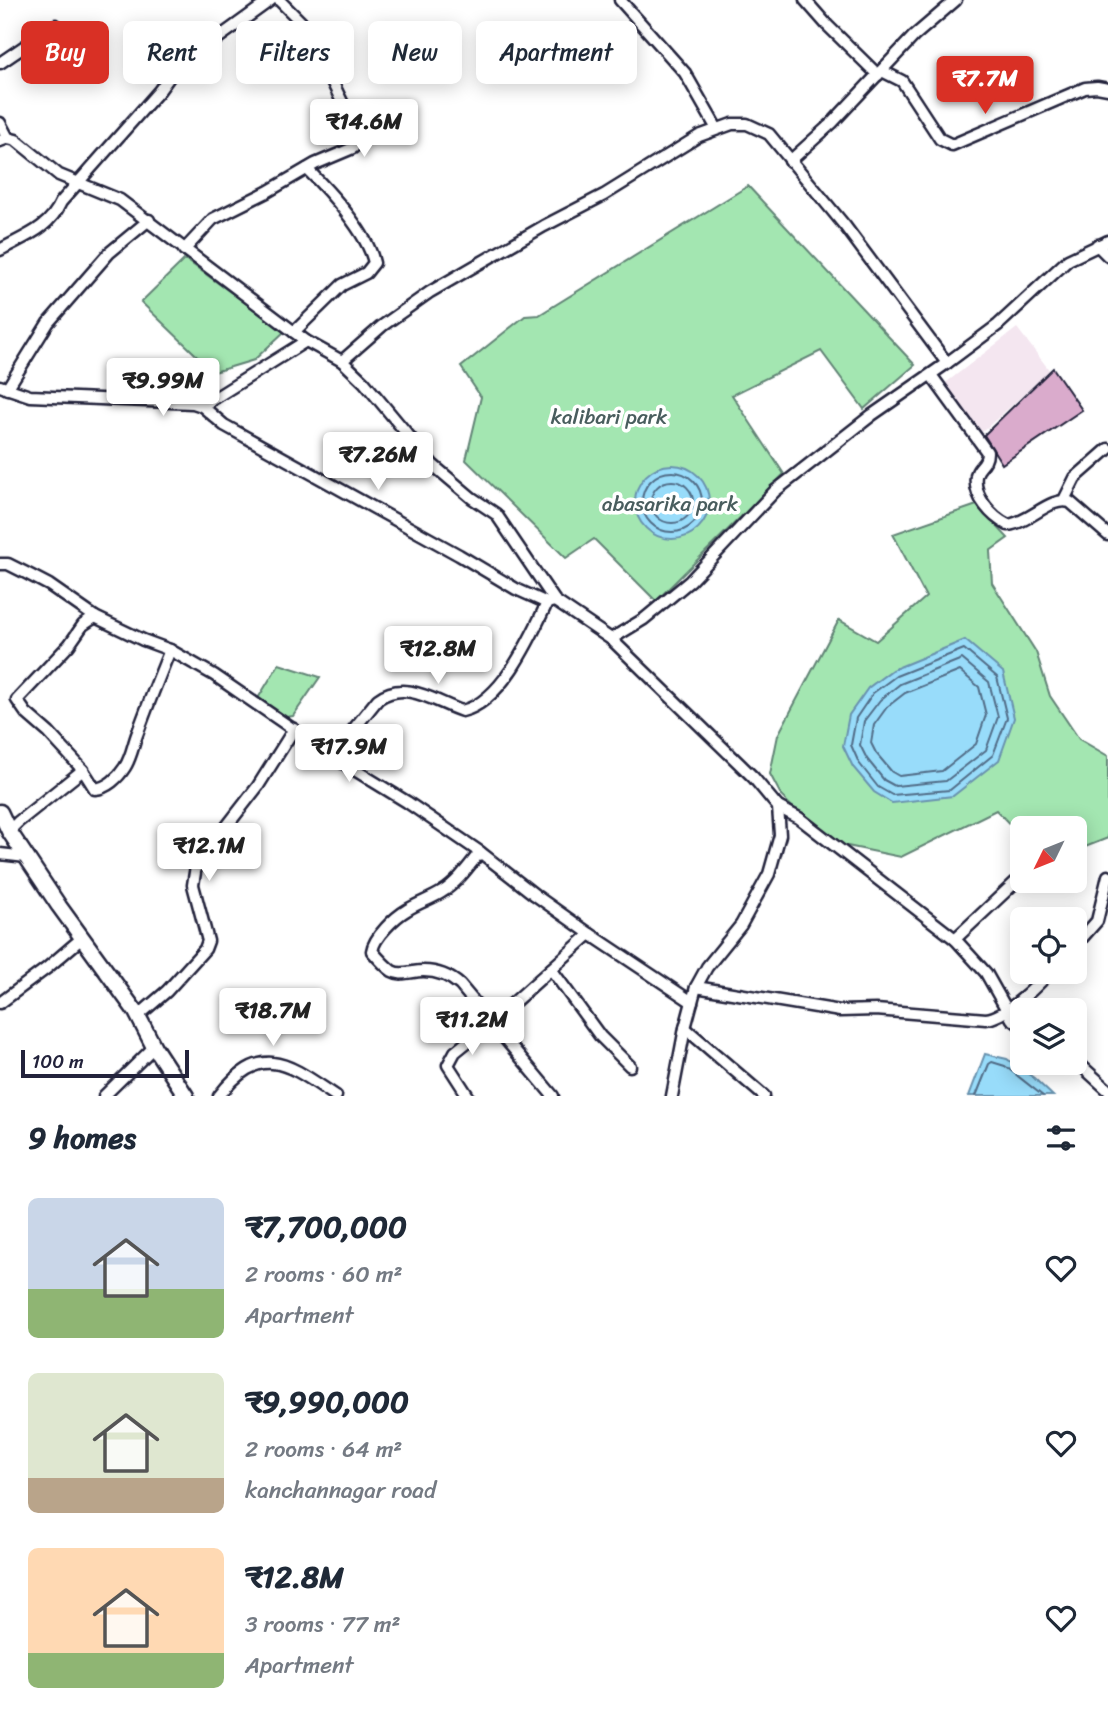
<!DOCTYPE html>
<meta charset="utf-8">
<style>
body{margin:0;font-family:Sriracha,sans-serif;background:#f2f2f3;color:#1f2937;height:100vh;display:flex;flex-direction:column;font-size:26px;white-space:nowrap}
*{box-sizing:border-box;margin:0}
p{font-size:23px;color:#747a83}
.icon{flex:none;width:38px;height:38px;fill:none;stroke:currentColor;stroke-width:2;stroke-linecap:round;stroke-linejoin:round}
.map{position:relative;height:1096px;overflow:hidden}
.panel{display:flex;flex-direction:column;background:#fff;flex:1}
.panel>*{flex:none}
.guide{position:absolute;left:21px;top:21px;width:700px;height:63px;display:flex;gap:14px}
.needle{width:46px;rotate:227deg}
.controls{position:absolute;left:1010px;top:816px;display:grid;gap:14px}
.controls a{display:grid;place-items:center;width:77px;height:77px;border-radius:10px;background:#fff;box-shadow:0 4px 18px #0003;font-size:35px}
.scale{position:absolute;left:21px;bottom:18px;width:168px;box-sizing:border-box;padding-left:7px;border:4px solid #22223b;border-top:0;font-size:19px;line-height:24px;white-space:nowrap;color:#22223b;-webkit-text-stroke:5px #fff;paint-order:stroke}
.price{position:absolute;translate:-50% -60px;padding:0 16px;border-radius:7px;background:#fff;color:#222;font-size:23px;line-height:46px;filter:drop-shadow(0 2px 4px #0008)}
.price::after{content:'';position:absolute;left:50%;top:42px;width:21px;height:16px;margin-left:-10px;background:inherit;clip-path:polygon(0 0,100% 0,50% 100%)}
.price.selected{background:#d93025;color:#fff}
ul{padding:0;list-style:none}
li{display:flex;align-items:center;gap:21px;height:175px;padding:0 28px}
li span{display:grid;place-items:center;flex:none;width:196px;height:140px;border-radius:10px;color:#555}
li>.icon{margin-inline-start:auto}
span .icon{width:84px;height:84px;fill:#fffc;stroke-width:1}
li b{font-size:30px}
h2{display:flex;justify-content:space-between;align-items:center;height:84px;padding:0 28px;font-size:30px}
.tag{padding:0 24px;border-radius:10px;background:#fff;box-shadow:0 4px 18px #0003;font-size:24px;line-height:63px}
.tag.selected{background:#d93025;color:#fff}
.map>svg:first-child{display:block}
.built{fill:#f4e6f0}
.green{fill:#a3e6b1;stroke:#628476;stroke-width:2}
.water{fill:#98dcfa;stroke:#6992ae;stroke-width:2}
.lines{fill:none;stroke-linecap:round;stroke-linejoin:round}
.shore{stroke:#516c87;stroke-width:2}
.building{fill:#daabcc;stroke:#22223b;stroke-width:2}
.minor-casing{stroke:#22223b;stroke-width:15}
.secondary-casing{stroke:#22223b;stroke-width:19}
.minor{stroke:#fff;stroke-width:10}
.secondary{stroke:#fff;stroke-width:14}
.labels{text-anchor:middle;stroke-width:7;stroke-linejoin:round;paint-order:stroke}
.park-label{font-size:21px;fill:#495d5e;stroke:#fff}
</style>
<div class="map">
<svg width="1108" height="1096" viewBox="0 0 1108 1096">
<rect width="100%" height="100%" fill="#fff"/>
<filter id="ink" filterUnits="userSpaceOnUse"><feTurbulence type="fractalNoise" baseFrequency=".0143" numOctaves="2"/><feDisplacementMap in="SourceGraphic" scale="14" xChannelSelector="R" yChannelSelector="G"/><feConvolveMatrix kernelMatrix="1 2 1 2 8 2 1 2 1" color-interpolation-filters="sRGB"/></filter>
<g filter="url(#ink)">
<polygon class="built" points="1017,328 1050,371 982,432 943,385"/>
<g class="green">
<polygon points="748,186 915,365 864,409 821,351 732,395 784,474 656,601 594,539 566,558 466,460 481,397 461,367 525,316 539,315"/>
<polygon points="185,259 284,331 285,331 254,360 214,372 141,302"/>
<polygon points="977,505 1008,538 990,551 992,583 1036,652 1050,696 1079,739 1108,756 1108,838 1075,851 1074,828 1022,828 1022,837 996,810 901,857 818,840 811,825 782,797 770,774 778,735 839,620 876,641 926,597 893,534"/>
<polygon points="279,664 320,677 293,716 280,718 257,700"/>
</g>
<g class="water">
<circle cx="672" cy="502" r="37"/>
<polygon points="965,640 1003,672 1014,718 999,760 953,796 892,803 874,792 853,767 843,746 849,715 868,688 892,670"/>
<polygon points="985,1054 1007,1059 1034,1078 1053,1096 969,1096"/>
</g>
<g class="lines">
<g class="shore">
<circle cx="672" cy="502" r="30"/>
<circle cx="672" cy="502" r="21"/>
<polygon points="964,649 997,677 1007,718 993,755 950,790 892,795 878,787 859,763 851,745 856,718 873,693 896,676"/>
<polygon points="962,659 989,682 998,717 986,750 946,781 895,786 884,780 867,759 860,745 864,721 880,700 900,684"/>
<polygon points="960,671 979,687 986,715 976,744 942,771 899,776 892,772 876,753 871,743 874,725 887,707 905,693"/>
<polyline points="976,1096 989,1064 992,1062 1005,1066 1043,1096"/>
</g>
</g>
<polygon class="building" points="1053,368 1082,410 1002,464 984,435"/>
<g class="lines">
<defs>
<g id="minor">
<polyline points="620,0 685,73 717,129"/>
<polyline points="805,0 827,25 878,75"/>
<polyline points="0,63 56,25"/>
<polyline points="882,71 902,81 940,139 952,145 1085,88 1097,87 1108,89"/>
<polyline points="0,123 8,138"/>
<polyline points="0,141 8,138 16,140 59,175 120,200 306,341 342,361 364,382 433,465 472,498 496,514 555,601 611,639 753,777 778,807 780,835 769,874 741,925 707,967 696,987 685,1028 672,1096"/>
<polyline points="790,161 832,123 914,36 956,0"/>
<polyline points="1097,245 1108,256"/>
<path d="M0 250C25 236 49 229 61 202L159 91 175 69 271 0"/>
<polyline points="184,250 213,219 267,192 315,164 353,148 360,139 312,40 303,24 279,0"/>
<path d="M294 332 342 285 366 273 374 263C368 233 328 190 307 169"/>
<polyline points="342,361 382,326 430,292 544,226 604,195 699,136 732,124 747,124 769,134 845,226 947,363 872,415 775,491 690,581 644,619 611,639"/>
<polyline points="947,363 998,325 1068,260 1108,241"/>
<path d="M931 375 987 452C987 466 977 466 976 476 973 497 992 517 1008 525 1031 522 1050 496 1070 502L1108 535"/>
<polyline points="0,386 30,396 193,403 202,406 306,341"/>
<polyline points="7,389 48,323 109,253 149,220"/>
<polyline points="202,406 224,425 459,555 516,589 547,603 555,601"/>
<polyline points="1064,500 1075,478 1108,449"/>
<polyline points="0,564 8,564 26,573 49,585 95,617 143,640 170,650 214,675 332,756 407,802 480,852 535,895 590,934 692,1002"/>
<path d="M332 756 378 699C406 679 435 702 462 711 502 702 531 637 547 603"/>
<polyline points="83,770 49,733 26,713 17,700 69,645 83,625 95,617"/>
<polyline points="778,807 799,818 955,939 986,973 1012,1019 1022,1026"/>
<path d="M9 831 18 822 83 770 95 789C107 788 118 778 125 767 132 756 133 744 138 732 148 704 159 677 170 650"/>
<path d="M480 852C469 866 457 883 442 892 431 899 418 903 407 910 395 917 374 937 372 951 378 958 385 966 392 971 399 975 406 973 413 972 431 969 446 973 460 985L553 1096"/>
<polyline points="0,854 26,857"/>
<polyline points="955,939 1022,876"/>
<polyline points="1074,947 1097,921 1108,876"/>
<polyline points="551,969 600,1036 630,1066"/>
<path d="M696 987 840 1011 876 1010 986 1019C1006 1017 1037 986 1051 971"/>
<polyline points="0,1003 47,968 82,938"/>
<polyline points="138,1016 167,991 205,949 208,941 193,885 196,866 258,786 294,729"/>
<polyline points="685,1028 764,1096"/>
<polyline points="1074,1059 1108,1090"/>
<polyline points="104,1096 154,1047"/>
<path d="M219 1096C262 1041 288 1064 336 1096"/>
<polyline points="468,1096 448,1065 455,1052 492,1022 590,934"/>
</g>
<polyline id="secondary" points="0,812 9,831 59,906 136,1012 154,1047 186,1096"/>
</defs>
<use href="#minor" class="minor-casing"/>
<use href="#secondary" class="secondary-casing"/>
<use href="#minor" class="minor"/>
<use href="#secondary" class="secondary"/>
</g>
</g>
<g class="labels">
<g class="park-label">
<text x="609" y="424">kalibari park</text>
<text x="670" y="511">abasarika park</text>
</g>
</g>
</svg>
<div class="controls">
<a><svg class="needle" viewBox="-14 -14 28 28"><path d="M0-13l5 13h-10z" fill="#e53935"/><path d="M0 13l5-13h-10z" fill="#747a83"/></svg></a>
<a><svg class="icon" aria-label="locate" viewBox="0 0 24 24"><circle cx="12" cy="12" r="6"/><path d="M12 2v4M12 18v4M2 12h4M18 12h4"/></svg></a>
<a><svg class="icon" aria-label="layers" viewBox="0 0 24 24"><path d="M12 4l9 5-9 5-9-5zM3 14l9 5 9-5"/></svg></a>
</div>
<div class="scale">100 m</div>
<b class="price selected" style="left:985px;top:116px">₹7.7M</b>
<b class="price" style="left:364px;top:159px">₹14.6M</b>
<b class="price" style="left:163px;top:418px">₹9.99M</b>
<b class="price" style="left:378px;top:492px">₹7.26M</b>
<b class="price" style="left:438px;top:686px">₹12.8M</b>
<b class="price" style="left:349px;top:784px">₹17.9M</b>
<b class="price" style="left:209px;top:883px">₹12.1M</b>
<b class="price" style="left:273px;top:1048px">₹18.7M</b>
<b class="price" style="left:472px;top:1057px">₹11.2M</b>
<div class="guide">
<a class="tag selected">Buy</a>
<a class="tag">Rent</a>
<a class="tag">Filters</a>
<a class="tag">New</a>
<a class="tag">Apartment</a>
</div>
</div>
<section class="panel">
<h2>9 homes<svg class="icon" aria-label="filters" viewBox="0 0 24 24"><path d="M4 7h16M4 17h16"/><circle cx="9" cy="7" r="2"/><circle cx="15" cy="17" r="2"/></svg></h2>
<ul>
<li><span style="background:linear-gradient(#c9d6e8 65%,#8fb573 0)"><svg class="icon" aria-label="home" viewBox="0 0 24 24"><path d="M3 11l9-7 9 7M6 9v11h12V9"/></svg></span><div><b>₹7,700,000</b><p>2 rooms · 60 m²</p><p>Apartment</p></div><svg class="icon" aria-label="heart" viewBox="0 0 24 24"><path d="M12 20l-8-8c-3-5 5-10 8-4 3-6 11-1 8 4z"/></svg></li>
<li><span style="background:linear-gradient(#dfe7d0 75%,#b9a48a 0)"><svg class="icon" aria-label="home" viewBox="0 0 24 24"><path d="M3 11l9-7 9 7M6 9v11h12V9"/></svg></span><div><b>₹9,990,000</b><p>2 rooms · 64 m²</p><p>kanchannagar road</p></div><svg class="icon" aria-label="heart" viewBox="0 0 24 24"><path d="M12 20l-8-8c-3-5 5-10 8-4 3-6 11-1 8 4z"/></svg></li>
<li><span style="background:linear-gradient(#ffd9b3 75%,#8fb573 0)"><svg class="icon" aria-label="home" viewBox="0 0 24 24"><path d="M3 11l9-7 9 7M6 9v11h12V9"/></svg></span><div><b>₹12.8M</b><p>3 rooms · 77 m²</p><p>Apartment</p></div><svg class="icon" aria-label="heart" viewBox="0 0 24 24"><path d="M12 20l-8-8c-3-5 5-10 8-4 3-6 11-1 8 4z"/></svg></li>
</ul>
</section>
